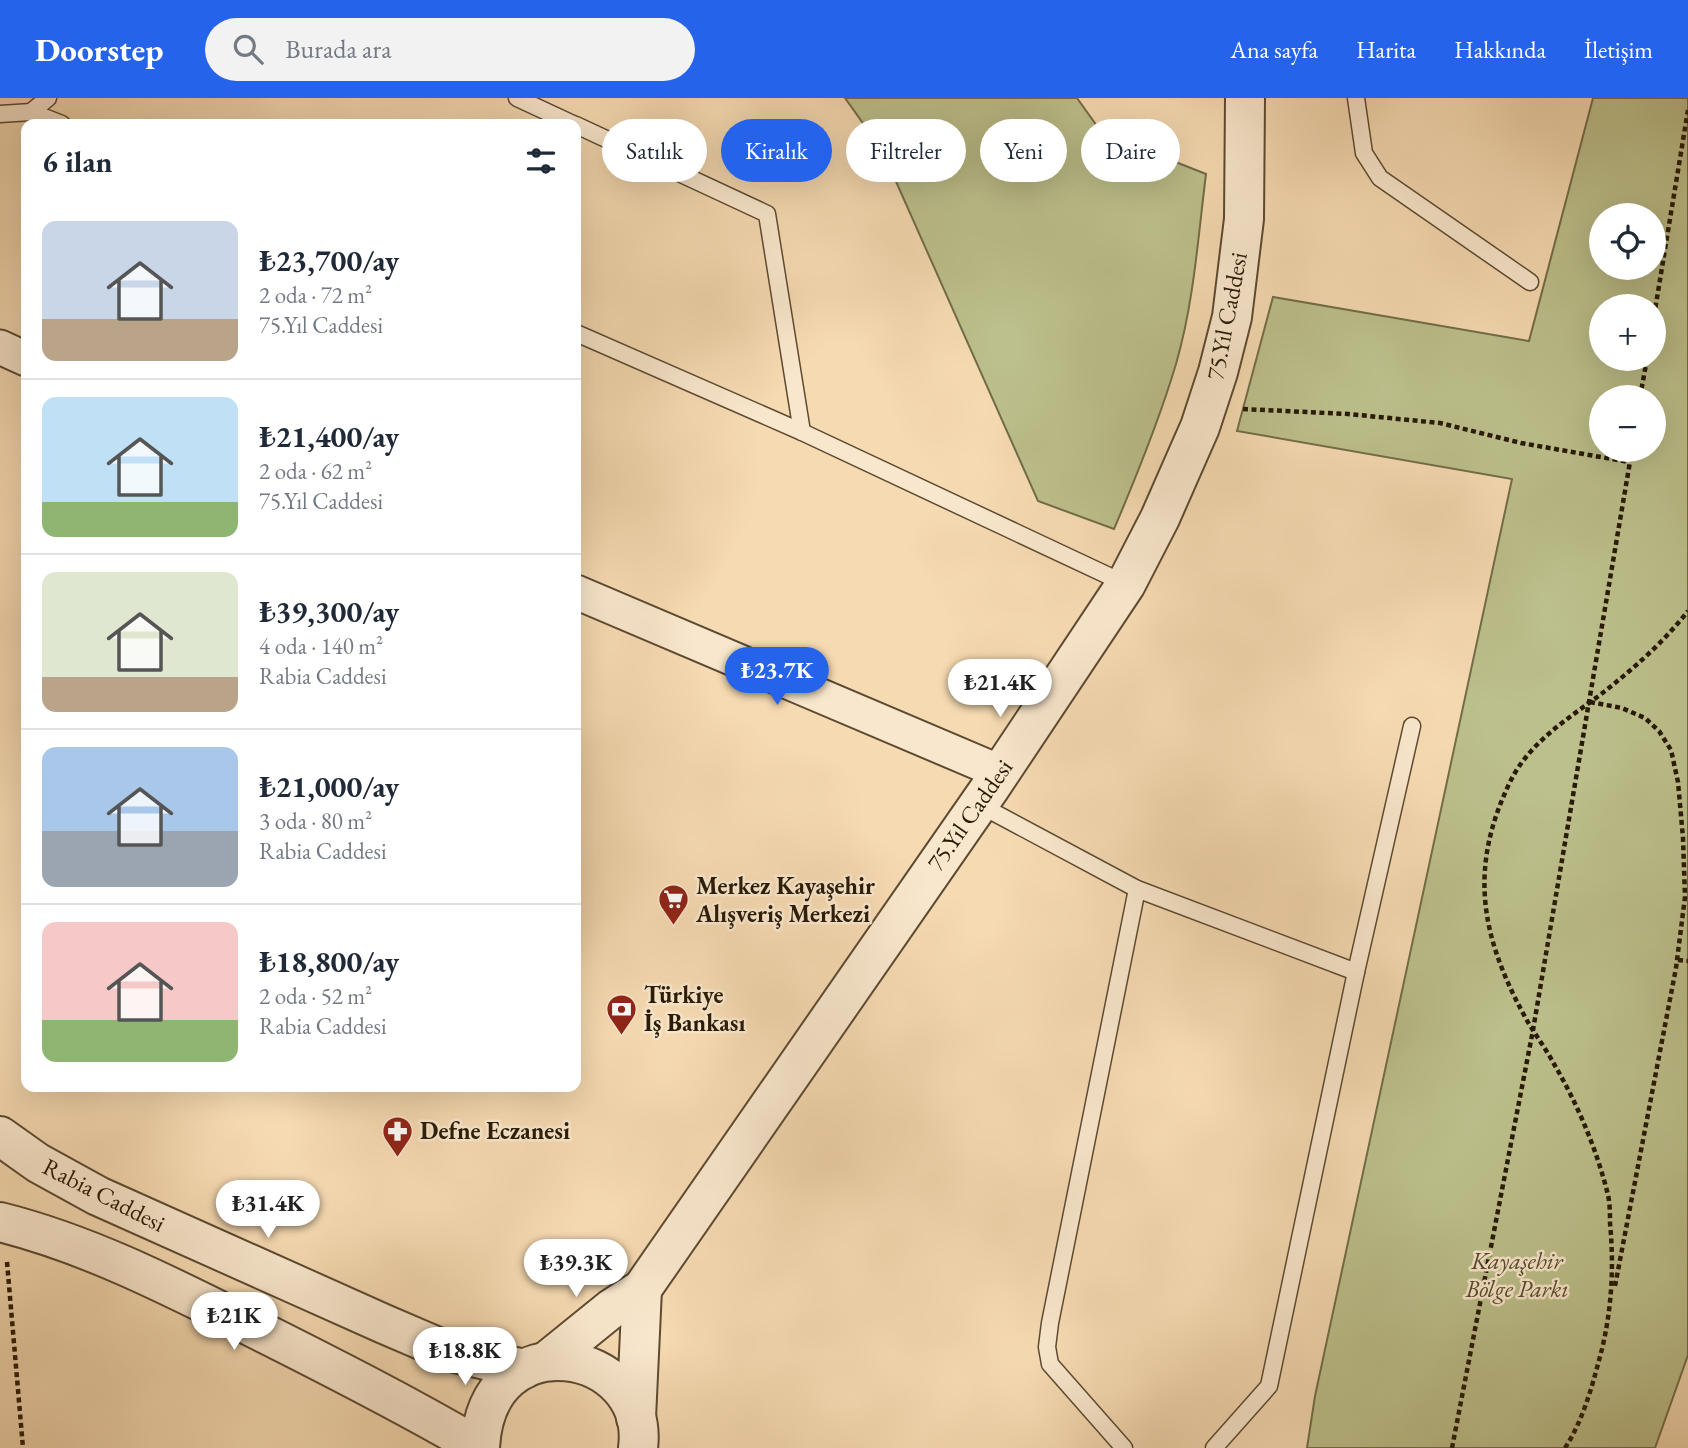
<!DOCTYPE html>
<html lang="tr">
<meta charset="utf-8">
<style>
body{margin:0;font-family:"EB Garamond",serif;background:#f2f2f3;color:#1f2937;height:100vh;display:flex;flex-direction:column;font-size:26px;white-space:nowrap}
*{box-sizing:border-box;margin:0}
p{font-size:23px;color:#747a83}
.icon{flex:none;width:38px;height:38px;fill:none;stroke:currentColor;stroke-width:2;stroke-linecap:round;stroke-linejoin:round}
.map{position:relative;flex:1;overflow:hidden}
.drawer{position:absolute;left:21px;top:21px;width:560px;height:973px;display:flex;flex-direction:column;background:#fff;border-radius:14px;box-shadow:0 7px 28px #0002}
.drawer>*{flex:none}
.guide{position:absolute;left:602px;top:21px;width:665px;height:63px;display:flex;gap:14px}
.fabs{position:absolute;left:1589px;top:105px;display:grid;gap:14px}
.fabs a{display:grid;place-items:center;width:77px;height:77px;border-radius:50%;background:#fff;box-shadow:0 7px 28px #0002;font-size:35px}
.price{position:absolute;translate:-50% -60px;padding:0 16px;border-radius:24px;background:#fff;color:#222;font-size:23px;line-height:46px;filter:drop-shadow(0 2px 4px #0008)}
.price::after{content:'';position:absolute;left:50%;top:42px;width:21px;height:16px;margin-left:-10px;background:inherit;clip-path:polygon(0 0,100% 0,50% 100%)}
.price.current{background:#2563eb;color:#fff}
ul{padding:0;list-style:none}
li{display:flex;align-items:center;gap:21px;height:175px;padding:0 21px}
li+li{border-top:2px solid #e0e1e3}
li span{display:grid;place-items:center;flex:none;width:196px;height:140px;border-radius:14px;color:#555}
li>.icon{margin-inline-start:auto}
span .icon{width:84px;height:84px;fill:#fffc;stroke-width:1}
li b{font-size:30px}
h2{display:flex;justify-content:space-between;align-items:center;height:84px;padding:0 21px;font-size:30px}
.chip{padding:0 24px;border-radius:32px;background:#fff;box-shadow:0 7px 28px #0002;font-size:24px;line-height:63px}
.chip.current{background:#2563eb;color:#fff}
header{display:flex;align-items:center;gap:42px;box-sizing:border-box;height:98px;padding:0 35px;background:#2563eb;color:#fff}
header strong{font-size:33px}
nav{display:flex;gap:38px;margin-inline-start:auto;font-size:24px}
.search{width:490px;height:63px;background:#f2f2f3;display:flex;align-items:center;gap:18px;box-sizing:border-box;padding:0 24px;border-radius:38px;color:#747a83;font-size:26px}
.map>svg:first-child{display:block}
.green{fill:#bcc08c;stroke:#726d49;stroke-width:2;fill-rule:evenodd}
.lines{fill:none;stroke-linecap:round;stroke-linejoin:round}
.service-casing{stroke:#5c4a31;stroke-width:19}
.minor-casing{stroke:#5c4a31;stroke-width:37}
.tertiary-casing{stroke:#5c4a31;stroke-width:42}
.path{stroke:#291a06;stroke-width:4.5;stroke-dasharray:5 3.5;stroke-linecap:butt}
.service{stroke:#f9e7cd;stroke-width:16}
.minor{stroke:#f9e7cd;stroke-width:33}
.tertiary{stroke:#f9e7cd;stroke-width:38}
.labels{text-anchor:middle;stroke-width:5;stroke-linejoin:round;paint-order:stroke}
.street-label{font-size:24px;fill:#291a06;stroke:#f9e7cd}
.poi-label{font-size:24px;font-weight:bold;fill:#291a06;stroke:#f9e7cd;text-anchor:start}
.park-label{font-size:24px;font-style:italic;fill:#554c2e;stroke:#f9e7cd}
</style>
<header>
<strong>Doorstep</strong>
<div class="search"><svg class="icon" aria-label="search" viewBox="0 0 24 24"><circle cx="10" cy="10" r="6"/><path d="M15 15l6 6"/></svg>Burada ara</div>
<nav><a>Ana sayfa</a><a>Harita</a><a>Hakkında</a><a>İletişim</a></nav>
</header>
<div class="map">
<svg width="1688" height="1350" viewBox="0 0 1688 1350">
<rect width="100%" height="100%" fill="#f6dab2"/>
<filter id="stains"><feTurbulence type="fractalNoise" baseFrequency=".00286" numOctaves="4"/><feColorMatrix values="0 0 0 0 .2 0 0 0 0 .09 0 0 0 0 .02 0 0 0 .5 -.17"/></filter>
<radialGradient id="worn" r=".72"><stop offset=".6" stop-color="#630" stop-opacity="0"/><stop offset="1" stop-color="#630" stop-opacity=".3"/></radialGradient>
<g class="green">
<path d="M845 0H1077L1102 35 1206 76C1198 139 1194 204 1176 266 1159 323 1137 377 1114 431L1038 403 882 52Z"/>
<path d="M1593 0H1688V1257L1655 1350H1307L1315 1298 1512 381 1237 333 1273 199 1529 243ZM1601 117H1654V170H1601ZM1601 208H1654V261H1601ZM1601 299H1654V352H1601Z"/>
</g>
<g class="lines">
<defs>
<g id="service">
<polyline points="517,0 573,26"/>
<polyline points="1356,0 1364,55 1380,80 1530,184"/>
<polyline points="31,14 48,0"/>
<polyline points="0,16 31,14 62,26"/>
<polyline points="576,27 767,116 802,334"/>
<polyline points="576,235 802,334 1126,486"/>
<polyline points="978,706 1137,791 1356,874"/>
<polyline points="1124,1350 1050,1266 1047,1249 1050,1225 1137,791"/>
<polyline points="1214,1350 1269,1288 1356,874 1412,628"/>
</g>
<g id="minor">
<polyline points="0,249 26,261"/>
<polyline points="576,494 1000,674"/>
</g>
<g id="tertiary">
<polyline points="0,1038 38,1065 98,1098 384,1226 447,1253 524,1271"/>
<path d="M0 1124C88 1146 170 1188 250 1228 328 1267 405 1306 480 1350"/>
<polyline points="548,1262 611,1211 642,1191 990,690 1126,486 1160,420 1200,329 1218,274 1232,219 1244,121 1245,0"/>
<polyline points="636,1320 642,1191"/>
<path d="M480 1350C486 1219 651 1250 638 1350"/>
</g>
</defs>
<use href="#service" class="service-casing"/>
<use href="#minor" class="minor-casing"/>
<use href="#tertiary" class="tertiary-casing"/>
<g class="path">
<polyline points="1654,218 1688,12"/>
<polyline points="1640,299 1647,261"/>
<polyline points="1243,311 1348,316 1440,325 1521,345 1629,364"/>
<polyline points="1590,604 1622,610 1645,620 1659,633 1671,652 1678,684 1683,740 1685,799 1676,870 1615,1188"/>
<polyline points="1678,862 1688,863"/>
<polyline points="7,1164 23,1350"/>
<polyline points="1452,1350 1533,932 1632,352"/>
<path d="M1565 1350C1584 1321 1593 1285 1602 1251 1612 1209 1614 1168 1610 1125 1610 1115 1610 1103 1607 1093 1596 1050 1577 1005 1554 966 1545 949 1533 934 1524 917 1480 836 1469 769 1510 684 1529 645 1566 622 1600 597 1632 572 1663 545 1688 513"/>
</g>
<use href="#service" class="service"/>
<use href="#minor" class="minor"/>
<use href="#tertiary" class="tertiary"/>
</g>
<defs>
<symbol id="supermarket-pin" viewBox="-11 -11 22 30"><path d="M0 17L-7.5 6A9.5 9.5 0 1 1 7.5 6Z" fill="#8f2418" stroke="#f9e7cd"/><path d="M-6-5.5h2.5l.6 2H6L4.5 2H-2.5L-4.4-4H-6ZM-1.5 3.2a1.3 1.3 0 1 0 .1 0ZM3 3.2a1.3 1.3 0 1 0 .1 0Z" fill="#fff"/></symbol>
<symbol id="bank-pin" viewBox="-11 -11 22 30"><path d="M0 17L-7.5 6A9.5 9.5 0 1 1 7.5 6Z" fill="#8f2418" stroke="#f9e7cd"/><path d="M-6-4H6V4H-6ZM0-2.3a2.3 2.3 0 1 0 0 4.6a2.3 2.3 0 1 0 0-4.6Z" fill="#fff"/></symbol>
<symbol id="pharmacy-pin" viewBox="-11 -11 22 30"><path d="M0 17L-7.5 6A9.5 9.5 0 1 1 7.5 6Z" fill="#8f2418" stroke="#f9e7cd"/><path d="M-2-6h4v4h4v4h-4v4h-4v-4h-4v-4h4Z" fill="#fff"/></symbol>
</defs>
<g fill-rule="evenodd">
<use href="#supermarket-pin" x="656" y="784" width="35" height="47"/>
<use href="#bank-pin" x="604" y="894" width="35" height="47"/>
<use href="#pharmacy-pin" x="380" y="1016" width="35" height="47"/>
</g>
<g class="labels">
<g class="street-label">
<text transform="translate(1227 218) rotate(-79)" y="8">75.Yıl Caddesi</text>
<text transform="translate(970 717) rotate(-55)" y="8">75.Yıl Caddesi</text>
<text transform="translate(104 1097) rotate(27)" y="8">Rabia Caddesi</text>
</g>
<g class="poi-label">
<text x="696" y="796">Merkez Kayaşehir<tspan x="696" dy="28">Alışveriş Merkezi</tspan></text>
<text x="644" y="905">Türkiye<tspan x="644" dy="28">İş Bankası</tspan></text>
<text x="420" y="1041">Defne Eczanesi</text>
</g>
<g class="park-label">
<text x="1517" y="1171">Kayaşehir<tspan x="1517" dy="28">Bölge Parkı</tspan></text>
</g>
</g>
<rect width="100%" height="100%" filter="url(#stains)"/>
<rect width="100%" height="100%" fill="url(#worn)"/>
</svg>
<div class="fabs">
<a><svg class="icon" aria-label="locate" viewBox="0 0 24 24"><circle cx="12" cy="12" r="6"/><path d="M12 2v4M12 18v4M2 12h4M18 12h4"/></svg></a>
<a>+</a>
<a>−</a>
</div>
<b class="price current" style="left:777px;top:609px">₺23.7K</b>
<b class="price" style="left:1000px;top:621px">₺21.4K</b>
<b class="price" style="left:268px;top:1142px">₺31.4K</b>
<b class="price" style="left:576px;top:1201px">₺39.3K</b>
<b class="price" style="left:234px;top:1254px">₺21K</b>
<b class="price" style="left:465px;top:1289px">₺18.8K</b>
<div class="guide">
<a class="chip">Satılık</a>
<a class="chip current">Kiralık</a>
<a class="chip">Filtreler</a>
<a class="chip">Yeni</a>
<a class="chip">Daire</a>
</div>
<section class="drawer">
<h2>6 ilan<svg class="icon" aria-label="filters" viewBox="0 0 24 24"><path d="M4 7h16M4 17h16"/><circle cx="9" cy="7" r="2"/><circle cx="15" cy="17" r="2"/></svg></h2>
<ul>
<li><span style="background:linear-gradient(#c9d6e8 70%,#b9a48a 0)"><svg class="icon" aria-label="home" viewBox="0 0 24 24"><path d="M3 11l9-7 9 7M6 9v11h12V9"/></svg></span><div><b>₺23,700/ay</b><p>2 oda · 72 m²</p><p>75.Yıl Caddesi</p></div></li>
<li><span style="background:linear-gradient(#bfe0f5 75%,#8fb573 0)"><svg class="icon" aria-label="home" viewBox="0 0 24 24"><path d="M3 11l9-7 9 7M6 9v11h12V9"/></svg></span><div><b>₺21,400/ay</b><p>2 oda · 62 m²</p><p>75.Yıl Caddesi</p></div></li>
<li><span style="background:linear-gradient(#dfe7d0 75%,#b9a48a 0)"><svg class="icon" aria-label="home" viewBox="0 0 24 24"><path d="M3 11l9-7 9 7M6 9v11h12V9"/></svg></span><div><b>₺39,300/ay</b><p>4 oda · 140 m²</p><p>Rabia Caddesi</p></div></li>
<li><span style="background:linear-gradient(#a9c7e8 60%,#9aa5b1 0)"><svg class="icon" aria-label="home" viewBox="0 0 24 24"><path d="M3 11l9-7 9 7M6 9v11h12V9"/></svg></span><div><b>₺21,000/ay</b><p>3 oda · 80 m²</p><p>Rabia Caddesi</p></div></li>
<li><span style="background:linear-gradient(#f6c9c9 70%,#8fb573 0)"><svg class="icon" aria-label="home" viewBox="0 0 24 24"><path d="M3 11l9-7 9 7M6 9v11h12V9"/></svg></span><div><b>₺18,800/ay</b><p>2 oda · 52 m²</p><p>Rabia Caddesi</p></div></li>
</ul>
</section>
</div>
